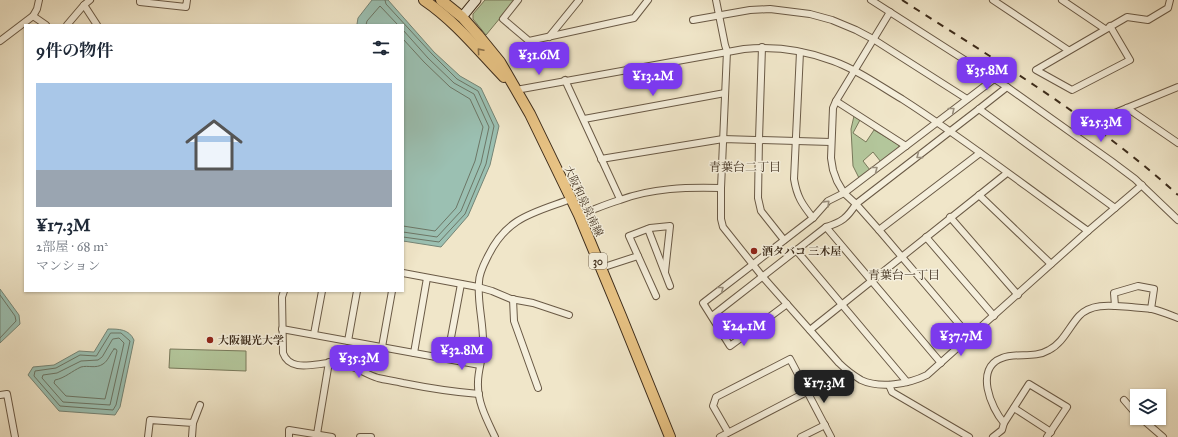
<!DOCTYPE html>
<html lang="ja">
<meta charset="utf-8">
<style>
body{margin:0;font-family:"IM FELL Great Primer","Noto Serif JP",serif;background:#f2f2f3;color:#1f2937;height:100vh;display:flex;flex-direction:column;font-size:15px;white-space:nowrap}
*{box-sizing:border-box;margin:0}
p{font-size:13px;color:#747a83}
.icon{flex:none;width:22px;height:22px;fill:none;stroke:currentColor;stroke-width:2;stroke-linecap:round;stroke-linejoin:round}
.map{position:relative;flex:1;overflow:hidden}
.sheet{position:absolute;left:24px;top:24px;width:380px;height:268px;display:flex;flex-direction:column;background:#fff;border-radius:0px;box-shadow:0 1px 3px #0004}
.sheet>*{flex:none}
.fabs{position:absolute;left:1130px;top:389px;display:grid;gap:8px}
.fabs a{display:grid;place-items:center;width:36px;height:36px;border-radius:0px;background:#fff;box-shadow:0 1px 3px #0004;font-size:20px}
.price{position:absolute;translate:-50% -34px;padding:0 9px;border-radius:8px;background:#7c3aed;color:#fff;font-size:13px;line-height:26px;filter:drop-shadow(0 1px 2px #0008)}
.price::after{content:'';position:absolute;left:50%;top:24px;width:12px;height:9px;margin-left:-6px;background:inherit;clip-path:polygon(0 0,100% 0,50% 100%)}
.price.current{background:#222;color:#fff}
ul{padding:0;list-style:none}
li{display:grid;align-content:center;gap:8px;height:212px;padding:0 12px}
li span{display:grid;place-items:center;height:124px;border-radius:0px;color:#555}
li>.icon{margin-inline-start:auto}
span .icon{width:72px;height:72px;fill:#fffc;stroke-width:1}
li b{font-size:17px}
h2{display:flex;justify-content:space-between;align-items:center;height:48px;padding:0 12px;font-size:17px}
.map>svg:first-child{display:block}
.green{fill:#b3c69b;stroke:#78795b}
.water{fill:#9bc0b2;stroke:#758576}
.lines{fill:none;stroke-linecap:round;stroke-linejoin:round}
.shore{stroke:#6c7666;stroke-width:1}
.street-casing{stroke:#6a5a46;stroke-width:8}
.secondary-casing{stroke:#3d2c1b;stroke-width:11}
.primary-casing{stroke:#3d2c1b;stroke-width:12}
.street{stroke:#f5efdc;stroke-width:6}
.secondary{stroke:#f5efdc;stroke-width:9}
.primary{stroke:#e8c384;stroke-width:10}
.rail{stroke:#3d2c1b;stroke-width:2;stroke-dasharray:7 7;stroke-linecap:butt}
.oneway{stroke:#8a704a}
.oneway2{stroke:#998e7c}
.poi-dot{fill:#8f2418;stroke:#f5efdc;stroke-width:1.5}
.labels{text-anchor:middle;stroke-width:3;stroke-linejoin:round;paint-order:stroke}
.shield{fill:#f5efdc;stroke:#746655;stroke-width:1}
.shield-label{font-size:10px;font-weight:bold;fill:#3d2c1b}
.street-label{font-size:11px;fill:#3d2c1b;stroke:#f5efdc}
.poi-label{font-size:11px;font-weight:bold;fill:#3d2c1b;stroke:#f5efdc;text-anchor:start}
.neighbourhood-label{font-size:12px;fill:#3d2c1b;stroke:#f5efdc}
</style>
<div class="map">
<svg width="1178" height="437" viewBox="0 0 1178 437">
<rect width="100%" height="100%" fill="#f0e6c9"/>
<filter id="stains"><feTurbulence type="fractalNoise" baseFrequency=".005" numOctaves="4"/><feColorMatrix values="0 0 0 0 .2 0 0 0 0 .09 0 0 0 0 .02 0 0 0 .5 -.17"/></filter>
<radialGradient id="worn" r=".72"><stop offset=".6" stop-color="#630" stop-opacity="0"/><stop offset="1" stop-color="#630" stop-opacity=".3"/></radialGradient>
<g class="green">
<polygon points="485,0 515,0 486,35 473,19 473,14"/>
<polygon points="854,116 860,120 853,133 866,142 874,130 899,145 899,147 881,162 873,152 863,161 870,170 859,178 853,166 851,129"/>
<polygon points="170,349 246,351 246,371 169,368"/>
</g>
<g class="water">
<polygon points="372,0 388,0 434,52 460,76 481,88 499,126 490,165 468,216 441,247 403,241 403,25 358,25 357,24 358,18"/>
<polygon points="0,289 19,315 20,324 0,343"/>
<path d="M108 329C119 329 129 329 134 340L120 407 115 415 59 411 28 375 33 367 54 365 79 351 94 352Z"/>
</g>
<g class="lines">
<g class="shore">
<polyline points="385,0 386,4 432,54 457,79 478,91 494,126 486,164 465,214 439,242 403,237"/>
<polyline points="366,25 367,21 380,6 398,25"/>
<polyline points="403,30 428,58 454,83 474,94 489,127 481,163 461,211 437,237 403,232"/>
<polyline points="403,39 424,62 450,87 470,99 483,127 475,161 456,208 435,231 403,226"/>
<polyline points="0,295 15,316 16,321 0,338"/>
<polygon points="111,333 121,333 130,341 116,405 113,410 60,406 34,376 35,371 56,368 80,355 96,356"/>
<polygon points="113,339 119,338 124,343 110,405 63,402 42,378 43,375 57,373 81,361 98,360 102,357"/>
<path d="M114 349H116L117 351 105 399 66 396 54 383 55 380C65 378 72 371 81 367 88 365 96 369 103 364 108 361 110 354 114 349Z"/>
</g>
<defs>
<g id="street">
<polyline points="140,0 140,2 186,7 187,0"/>
<polyline points="518,0 503,19 529,41 634,18 648,0"/>
<path d="M716 0 725 45 727 51 721 188V219L723 227 762 276 839 363C845 369 853 375 861 380 880 389 909 384 927 375L1088 231 1142 185"/>
<polyline points="871,0 1007,87 1111,161 1135,179 1178,220"/>
<polyline points="993,0 1068,50"/>
<polyline points="1062,0 1105,29"/>
<polyline points="84,5 97,25"/>
<polyline points="890,12 836,101 833,108 831,158 833,170 837,181 844,193 856,204 879,230 970,337"/>
<polyline points="33,16 46,25"/>
<polyline points="693,20 750,10 770,9 810,14 832,20 856,30 873,39 967,99"/>
<polyline points="67,25 84,5 90,0"/>
<polyline points="1110,26 1130,60 1072,90 1036,70 1127,17 1148,20 1168,8 1170,0"/>
<polyline points="549,37 579,0"/>
<polyline points="0,41 33,16 37,9 39,0"/>
<polyline points="762,47 759,139 758,198 761,211 784,240"/>
<path d="M800 52 794 179C797 197 802 204 813 218"/>
<polyline points="565,80 620,199"/>
<path d="M516 90 744 49C774 46 804 50 833 61 858 70 880 86 902 99 966 140 1026 187 1088 231"/>
<polyline points="836,101 906,146"/>
<polyline points="1127,108 1178,143"/>
<polyline points="979,109 1115,208"/>
<polyline points="1105,117 1178,87"/>
<polyline points="584,119 725,93"/>
<polyline points="601,159 723,139 831,142"/>
<polyline points="979,195 1051,264"/>
<path d="M579 215C593 210 606 204 620 200 652 188 687 187 721 188"/>
<polyline points="950,217 1018,295"/>
<polyline points="826,227 941,363"/>
<polyline points="648,229 670,286"/>
<polyline points="879,230 980,153"/>
<polyline points="926,237 994,316"/>
<polyline points="796,250 907,382"/>
<polyline points="601,268 638,256"/>
<polyline points="403,273 478,287 492,291 511,299 533,303 569,315"/>
<path d="M284 291 282 297 283 353C291 375 320 361 338 363 353 364 364 374 378 378 386 380 395 381 403 383 428 388 453 392 479 394"/>
<polyline points="656,296 629,236 650,228 670,226 665,272"/>
<polyline points="513,299 514,321 538,388"/>
<polyline points="787,304 730,346 703,303 813,218 828,201 844,193 994,79"/>
<polyline points="1115,306 1114,293 1138,286 1154,289 1151,309"/>
<path d="M712 316 826 227C842 222 847 218 856 204L979 109 1007 87"/>
<polyline points="282,329 480,365"/>
<polyline points="810,330 1007,173"/>
<polyline points="314,334 322,291"/>
<polyline points="348,341 357,291"/>
<polyline points="382,347 392,291"/>
<polyline points="414,353 427,278"/>
<polyline points="447,359 461,284"/>
<polyline points="889,385 892,392 969,437"/>
<polyline points="0,395 7,394 15,437"/>
<polyline points="1124,400 1137,415"/>
<polyline points="1014,408 1051,432"/>
<polyline points="1141,418 1163,437"/>
<polyline points="193,423 200,405"/>
<path d="M1004 423C991 408 974 368 1002 358 1017 352 1034 359 1049 350 1063 343 1069 327 1079 316 1092 302 1114 306 1131 307 1138 308 1145 308 1152 309 1161 311 1170 315 1178 318"/>
<polyline points="728,432 713,406 716,397 790,359 831,437"/>
<polyline points="317,434 329,362"/>
<polyline points="148,437 150,420 193,423 192,437"/>
<polyline points="289,437 289,430 332,437"/>
<polyline points="360,437 371,437"/>
<path d="M495 437C487 420 477 402 478 382 478 370 483 358 483 346 484 324 477 303 479 282 479 273 484 264 488 256 507 217 533 213 571 199"/>
<polyline points="720,437 847,371"/>
<polyline points="801,437 825,425"/>
<polyline points="993,437 1002,430 1004,423 1029,384 1067,407 1047,437"/>
</g>
<polyline id="secondary" points="462,17 476,0"/>
<g id="primary">
<path d="M424 0C455 21 478 50 504 77"/>
<polyline points="441,0 462,17 478,35 500,62 530,114 579,215 621,316 670,437"/>
</g>
</defs>
<use href="#street" class="street-casing"/>
<use href="#secondary" class="secondary-casing"/>
<use href="#primary" class="primary-casing"/>
<use href="#street" class="street"/>
<use href="#secondary" class="secondary"/>
<use href="#primary" class="primary"/>
<path class="rail" d="M902 0C997 61 1094 119 1178 195"/>
</g>
<defs><path id="oneway-chevron" d="M-2-3.5L2.5 0L-2 3.5" fill="none" stroke-width="1.6" stroke-linecap="round" stroke-linejoin="round"/></defs>
<use class="oneway" href="#oneway-chevron" transform="translate(480 51) rotate(-131)"/>
<g class="oneway2">
<use href="#oneway-chevron" transform="translate(952 110) rotate(-39)"/>
<use href="#oneway-chevron" transform="translate(919 156) rotate(143)"/>
<use href="#oneway-chevron" transform="translate(875 169) rotate(-38)"/>
<use href="#oneway-chevron" transform="translate(827 203) rotate(-44)"/>
<use href="#oneway-chevron" transform="translate(721 289) rotate(-38)"/>
</g>
<g class="poi-dot">
<circle cx="754" cy="251" r="4"/>
<circle cx="210" cy="340" r="4"/>
</g>
<g class="labels">
<rect class="shield" x="589" y="253" width="18" height="16" rx="3"/>
<g class="shield-label">
<text x="598" y="265">30</text>
</g>
<g class="street-label">
<text transform="translate(584 201) rotate(65)" y="4">大阪和泉泉南線</text>
</g>
<g class="poi-label">
<text x="762" y="255">酒タバコ 三木屋</text>
<text x="218" y="344">大阪観光大学</text>
</g>
<g class="neighbourhood-label">
<text x="745" y="171">青葉台二丁目</text>
<text x="904" y="279">青葉台一丁目</text>
</g>
</g>
<rect width="100%" height="100%" filter="url(#stains)"/>
<rect width="100%" height="100%" fill="url(#worn)"/>
</svg>
<div class="fabs">
<a><svg class="icon" aria-label="layers" viewBox="0 0 24 24"><path d="M12 4l9 5-9 5-9-5zM3 14l9 5 9-5"/></svg></a>
</div>
<b class="price" style="left:539px;top:76px">¥31.6M</b>
<b class="price" style="left:987px;top:91px">¥35.8M</b>
<b class="price" style="left:653px;top:97px">¥13.2M</b>
<b class="price" style="left:1101px;top:143px">¥25.3M</b>
<b class="price" style="left:744px;top:347px">¥24.1M</b>
<b class="price" style="left:961px;top:357px">¥37.7M</b>
<b class="price" style="left:462px;top:371px">¥32.8M</b>
<b class="price" style="left:359px;top:379px">¥35.3M</b>
<b class="price current" style="left:824px;top:404px">¥17.3M</b>
<section class="sheet">
<h2>9件の物件<svg class="icon" aria-label="filters" viewBox="0 0 24 24"><path d="M4 7h16M4 17h16"/><circle cx="9" cy="7" r="2"/><circle cx="15" cy="17" r="2"/></svg></h2>
<ul>
<li><span style="background:linear-gradient(#a9c7e8 70%,#9aa5b1 0)"><svg class="icon" aria-label="home" viewBox="0 0 24 24"><path d="M3 11l9-7 9 7M6 9v11h12V9"/></svg></span><div><b>¥17.3M</b><p>2部屋 · 68 m²</p><p>マンション</p></div></li>
</ul>
</section>
</div>
